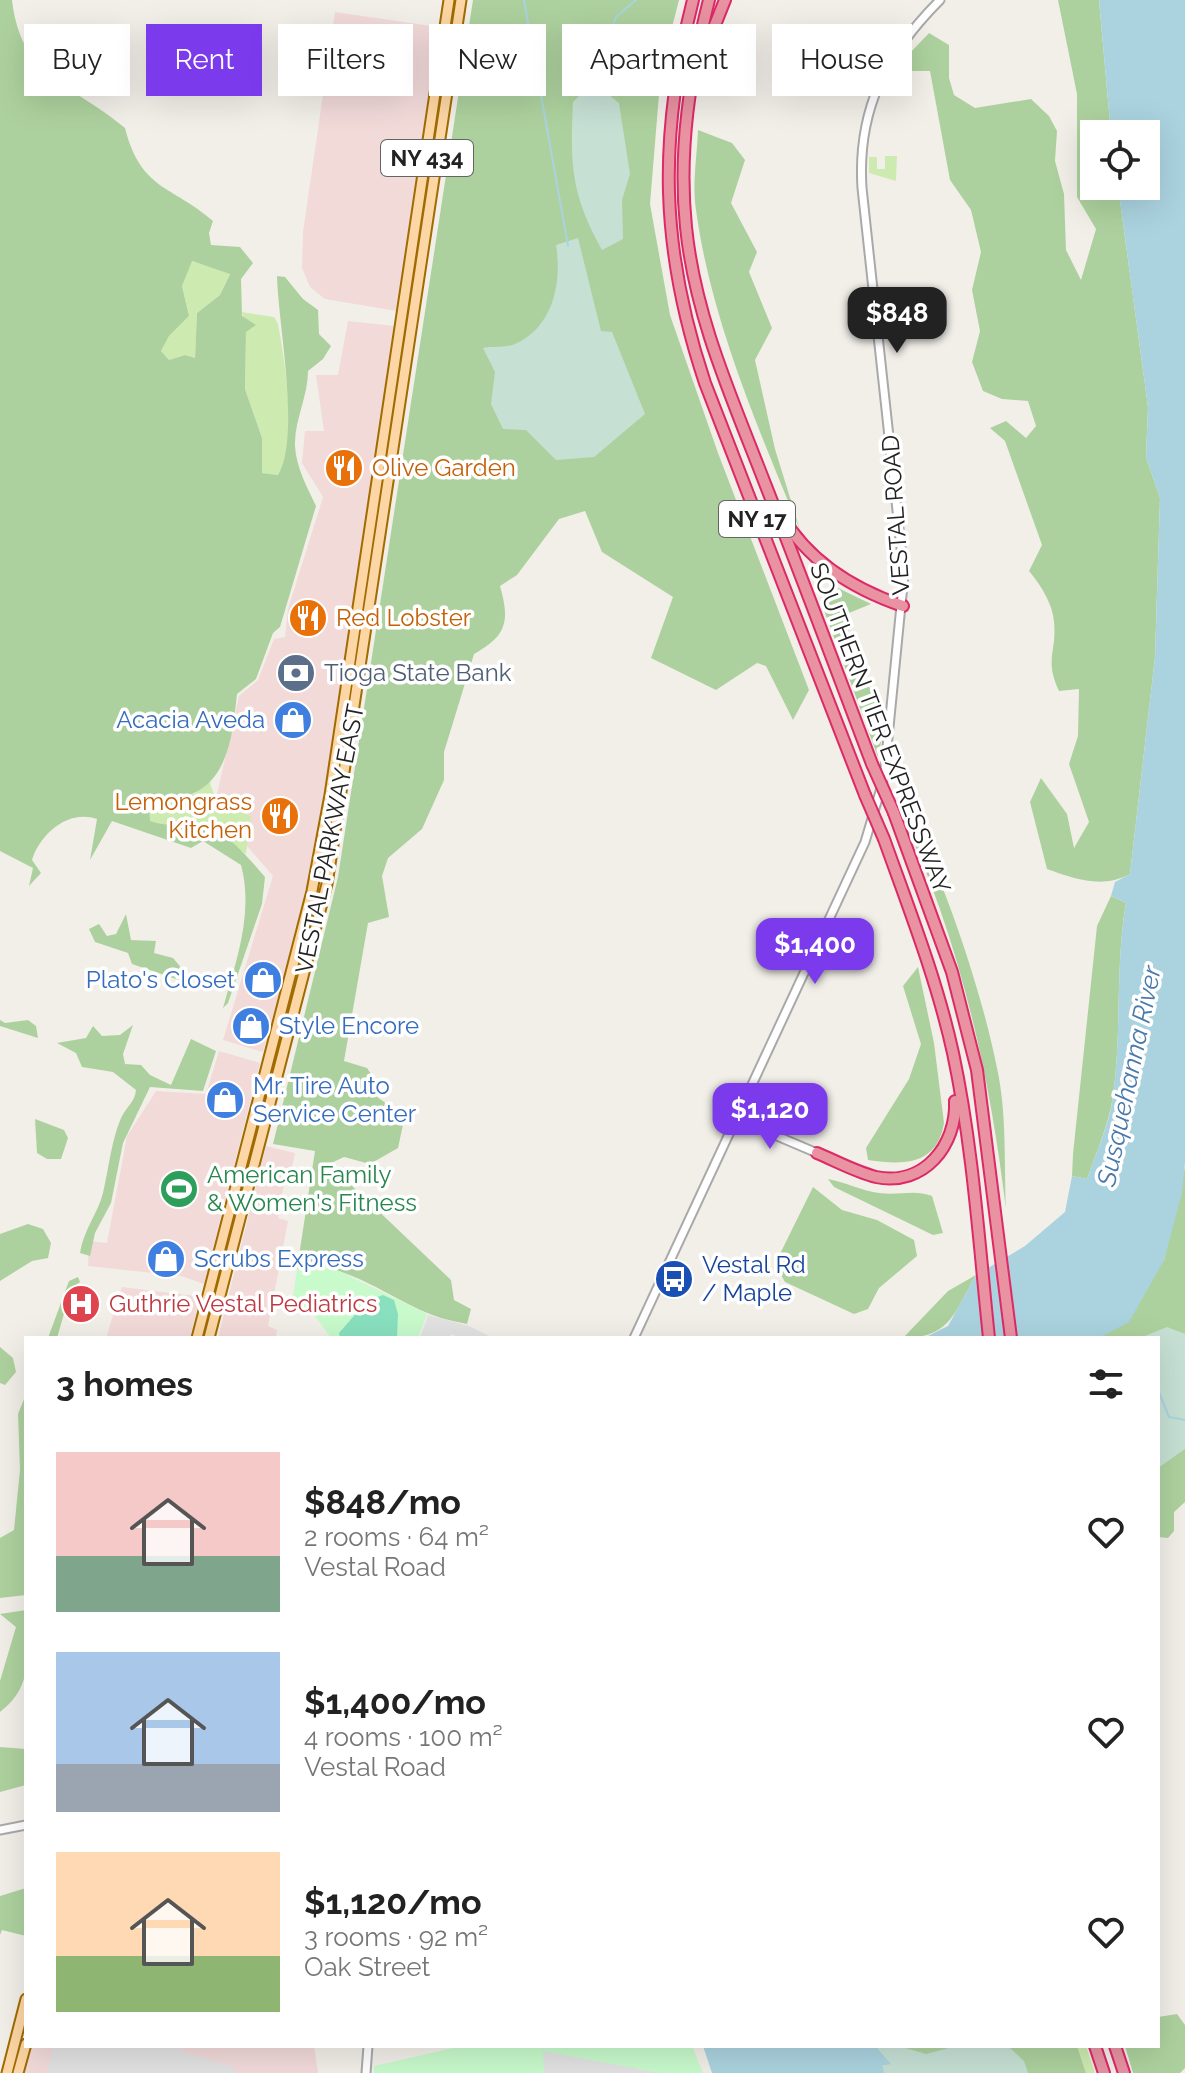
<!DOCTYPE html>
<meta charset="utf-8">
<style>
body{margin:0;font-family:Raleway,sans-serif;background:#f6f6f6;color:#222;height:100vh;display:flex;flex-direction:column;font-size:30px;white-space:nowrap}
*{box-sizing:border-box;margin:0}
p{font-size:26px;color:#767676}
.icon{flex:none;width:44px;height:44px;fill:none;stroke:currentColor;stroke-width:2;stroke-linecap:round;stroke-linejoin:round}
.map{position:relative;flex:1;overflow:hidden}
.side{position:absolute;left:24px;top:1336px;width:1136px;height:712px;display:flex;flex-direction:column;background:#fff;border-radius:0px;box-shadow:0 8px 32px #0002}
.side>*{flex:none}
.hud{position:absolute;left:24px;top:24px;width:1138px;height:72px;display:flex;gap:16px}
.controls{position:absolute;left:1080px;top:120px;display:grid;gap:16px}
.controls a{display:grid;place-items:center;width:80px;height:80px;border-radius:0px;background:#fff;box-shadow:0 8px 32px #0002;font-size:40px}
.price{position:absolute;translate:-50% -68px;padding:0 18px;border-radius:16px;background:#7c3aed;color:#fff;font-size:26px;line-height:52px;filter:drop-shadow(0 2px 4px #0008)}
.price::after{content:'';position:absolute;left:50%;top:48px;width:24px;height:18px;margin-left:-12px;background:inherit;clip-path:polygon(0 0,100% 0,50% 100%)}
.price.current{background:#222;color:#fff}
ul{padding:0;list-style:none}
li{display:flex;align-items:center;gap:24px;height:200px;padding:0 32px}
li span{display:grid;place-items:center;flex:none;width:224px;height:160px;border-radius:0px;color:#555}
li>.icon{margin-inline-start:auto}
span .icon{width:96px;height:96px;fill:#fffc;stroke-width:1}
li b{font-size:34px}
h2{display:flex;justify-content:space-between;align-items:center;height:96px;padding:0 32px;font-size:34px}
.pill{padding:0 28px;border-radius:0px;background:#fff;box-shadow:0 8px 32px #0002;font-size:28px;line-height:72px}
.pill.current{background:#7c3aed;color:#fff}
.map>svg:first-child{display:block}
.commercial{fill:#f2dad9}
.grass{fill:#cdebb0}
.forest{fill:#add19e;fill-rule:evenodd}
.wetland{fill:#c6e0d4}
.park{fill:#c8facc}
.pitch{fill:#88e0be}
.parking{fill:#e2e2e2}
.water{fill:#aad3df}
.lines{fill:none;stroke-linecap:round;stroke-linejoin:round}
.stream{stroke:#aad3df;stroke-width:2}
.tertiary-casing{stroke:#a9a9a9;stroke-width:11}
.primary-casing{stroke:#a06b00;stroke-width:13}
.motorway-casing{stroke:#dc2a67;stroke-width:14}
.tertiary{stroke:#fff;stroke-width:7}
.primary{stroke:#fcd6a4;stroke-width:9}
.motorway{stroke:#e892a2;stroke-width:10}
.motorway-bridge-casing{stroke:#dc2a67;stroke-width:14;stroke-linecap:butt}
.motorway-bridge{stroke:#e892a2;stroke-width:10}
.labels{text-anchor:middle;stroke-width:7;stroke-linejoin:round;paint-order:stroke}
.shield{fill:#fff;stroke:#646464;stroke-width:2}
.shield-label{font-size:22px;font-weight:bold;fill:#222}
.food-label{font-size:24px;fill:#c56008;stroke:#fff;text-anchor:start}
.street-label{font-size:24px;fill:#222;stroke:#fff}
.service-label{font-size:24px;fill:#4e5e75;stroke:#fff;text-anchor:start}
.shop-label{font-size:24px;fill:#366cbe;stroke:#fff;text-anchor:start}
.leisure-label{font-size:24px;fill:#27864d;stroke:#fff;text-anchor:start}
.transit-label{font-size:24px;fill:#164399;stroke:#fff;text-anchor:start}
.health-label{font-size:24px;fill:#be3a42;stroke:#fff;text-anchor:start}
.water-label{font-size:26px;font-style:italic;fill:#4a7aab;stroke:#fff}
</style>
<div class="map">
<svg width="1185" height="2073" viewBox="0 0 1185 2073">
<rect width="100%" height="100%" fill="#f2efe9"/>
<g class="commercial">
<polygon points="335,12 438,27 397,311 325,299 310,287 302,268 303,232"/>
<polygon points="348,321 395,326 327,792 301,915 263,1052 223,1040 273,876 214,808 239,696 258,680 274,639 285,637 288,609 323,497 302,463 305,431 324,431 316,375 338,375"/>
<polygon points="219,1051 260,1063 204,1284 181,1276 88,1266 89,1241 107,1243 127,1136 156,1091 206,1094"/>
<polygon points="266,1146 295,1153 290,1178 285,1178 278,1218 288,1221 268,1326 277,1330 276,1338 218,1338"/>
<polygon points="122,1287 196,1296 199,1302 190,1338 106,1338"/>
<polygon points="26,2046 314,2046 318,2073 18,2073"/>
</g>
<g class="grass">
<polygon points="432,145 433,168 411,314 407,315"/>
<polygon points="885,156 897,156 896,181 869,173 869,157 877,157 877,169 885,169"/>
<polygon points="191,261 230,273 220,295 197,313 195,358 185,355 169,360 161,351 169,336 189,316 182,286"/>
<path d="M242 312 274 317 278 324C285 362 298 441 278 475L262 473V438L245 389 246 332Z"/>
<polygon points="405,330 329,850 280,1048 277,1048 328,835"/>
<path d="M210 780C212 803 231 808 251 816L246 854 209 828H173L149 821V807L194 794Z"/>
<polygon points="1077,2046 1086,2046 1095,2073 1086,2073"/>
</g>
<g class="forest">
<path d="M0 0H12C21 79 73 84 125 128 141 191 172 185 213 221L209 233 211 245 240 247 253 263 241 279 242 316 256 325 246 332 245 389 262 438V473L278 475C301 436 278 324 277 276L285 277 303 299 318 310 319 334 331 346 323 359 308 371C308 397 294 421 295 446 296 467 307 487 316 506L280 627 273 633 256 679 237 694C233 729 230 778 192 794 178 800 163 802 149 807L150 821C173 828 186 824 207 828 228 832 251 861 265 877L262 904 228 1003 223 1008C236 961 254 913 241 865L203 841 191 848 112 821 90 860 97 819C68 809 40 834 32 860L41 873 29 886 33 868 0 851ZM192 261 230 274 220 295 197 313 195 358 185 355 169 360 161 351 169 336 189 316 182 286Z"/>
<path d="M473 0H679L661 70 650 204 670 315 718 453 809 690 793 720 766 666 757 663 716 690 651 658 673 597 602 552 585 511 559 519 517 575 500 586C510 621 507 636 474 654L444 752V780L422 829 388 858 382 876 389 917 368 923 344 1061 367 1068 373 1077 371 1091C382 1103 395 1106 404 1120L398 1148 370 1164 344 1157 329 1164 451 1280 454 1300 471 1309 467 1324C453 1321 438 1318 425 1312 389 1297 334 1256 297 1269L315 1151 273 1144 338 877Z"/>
<path d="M1058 0H1099L1111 134H1094V186H1118L1148 407 1146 457 1160 498 1155 657 1130 874C1102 889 1075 879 1047 869L1030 802 1041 778 1067 814 1074 848 1089 822 1069 764 1078 736 1079 689 1059 691C1044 659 1057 652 1054 622 1053 604 1040 584 1029 571L1042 545 1005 441 990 428 1006 421 1026 438 1036 426 1028 401 1002 399 983 391 972 362 980 331 972 290 981 252 971 210 950 180 930 71H903L909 54 929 33 949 45V78L954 95 975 108 1031 99 1049 116 1057 131 1055 161 1064 194 1066 250 1081 280 1096 229 1077 197V94Z"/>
<path d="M698 130 732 143 745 160 731 203 757 252 749 272 772 328 755 360 775 449 800 530C758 428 711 320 696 210 692 185 697 156 698 130Z"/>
<polygon points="838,588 871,604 849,613 848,639 857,670 881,704 882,738 878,757 821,602"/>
<path d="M896 803 907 807C944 880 981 988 997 1068 1007 1113 1004 1164 1006 1209 989 1069 958 931 896 803Z"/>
<path d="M1111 896 1126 903C1115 967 1122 1032 1113 1096 1109 1124 1096 1153 1087 1179L1072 1176 1073 1154 1097 926Z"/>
<polygon points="126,914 131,940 156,941 154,953 173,958 184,971 179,980 132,964 128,953 95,942 89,929 99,924 107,936 116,934"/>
<path d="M918 967 934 1043 944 1123C937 1166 903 1165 868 1160L866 1148 909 1079 921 1044 903 986Z"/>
<polygon points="0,1020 5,1023 28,1020 36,1026 38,1038 0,1026"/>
<path d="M133 1025 123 1054 125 1064 141 1065 150 1075 171 1085 191 1039 216 1051 203 1091 150 1087 123 1143 111 1203 95 1233 90 1256 80 1253C83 1231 98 1213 103 1193 109 1167 111 1142 121 1118 126 1107 135 1102 136 1090L113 1072 82 1067 76 1053 57 1043 86 1038 93 1026 102 1036 120 1035Z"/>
<polygon points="35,1119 64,1130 68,1138 61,1159 47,1159 37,1153"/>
<polygon points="1185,1167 1185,1502 1174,1512 1174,1531 1168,1538 1158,1537 1158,1338 1099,1338 1164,1260"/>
<path d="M828 1179C845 1182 863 1191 879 1193 898 1196 914 1189 932 1196L943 1233 933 1235 834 1187Z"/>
<polygon points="813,1187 842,1210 877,1220 914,1240 917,1256 879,1288 868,1309 854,1314 785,1282 775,1264"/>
<polygon points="28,1224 43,1229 51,1243 48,1258 32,1261 0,1281 0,1234"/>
<path d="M976 1275C955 1312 950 1338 903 1338L948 1291Z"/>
<polygon points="78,1277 80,1282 71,1289 57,1338 48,1338 69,1281"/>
<polygon points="0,1347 13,1358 16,1372 5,1385 0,1383"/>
<polygon points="26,1394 26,1595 0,1598 0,1538 14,1530 20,1470 18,1414"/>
<path d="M26 1610C26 1651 36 1685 0 1712V1681L16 1627 0 1614Z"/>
<polygon points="0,1747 26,1749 26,1785 0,1792"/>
<polygon points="26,1888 26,1936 2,1930 0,1935 0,1896"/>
<polygon points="1177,2014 1185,2025 1185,2068 1180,2073 1133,2073 1125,2046 1158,2046 1158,2017"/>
<polygon points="875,2046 1077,2046 1086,2073 884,2073"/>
</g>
<g class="wetland">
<path d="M593 82 619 103 630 174 622 200 623 239 602 250C571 194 570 165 573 102Z"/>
<path d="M578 238 601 331 612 332 645 414 594 457 556 460 526 430 503 429 491 404 495 372 483 348C493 346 506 348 515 344 554 327 562 281 556 245Z"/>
<polygon points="1167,1327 1185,1334 1185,1449 1158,1468 1158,1338 1140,1338"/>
<polygon points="875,2046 899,2046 926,2054 956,2046 1008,2046 1024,2061 1028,2073 884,2073 882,2065 890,2064"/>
</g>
<g class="park">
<polygon points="311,1264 331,1267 427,1314 418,1338 331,1338 312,1312 291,1309 297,1269"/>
<polygon points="462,2046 692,2046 703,2073 374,2073 374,2066"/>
</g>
<polygon class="pitch" points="383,1295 394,1300 398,1314 397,1338 340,1338 339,1333 367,1301"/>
<g class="parking">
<polygon points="428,1315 469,1326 493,1338 462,1338 451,1334 449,1338 420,1338"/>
<polygon points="54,2046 177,2046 183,2052 234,2067 235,2073 47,2073"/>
<polygon points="543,2051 660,2073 544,2073"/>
</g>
<g class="water">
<path d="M1099 0H1185V1163L1182 1193 1164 1260 1129 1322 1099 1338H924L948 1326 976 1275 1025 1246 1065 1212 1072 1176 1087 1179C1096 1152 1110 1123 1113 1096 1122 1032 1115 967 1126 903L1111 896 1115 882 1130 874 1155 657 1160 498 1146 457 1148 407 1118 186H1146V134H1111Z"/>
<polygon points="703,2046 875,2046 891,2064 882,2065 884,2073 712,2073"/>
</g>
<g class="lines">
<g class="stream">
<polyline points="524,0 568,246"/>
<polyline points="593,82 616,17 636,0"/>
<polyline points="1158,1390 1169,1417 1185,1420"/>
</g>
<defs>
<g id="tertiary">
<polyline points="737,1119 817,1153"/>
<path d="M634 1338 865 842 884 778 904 575 862 188C857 110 886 54 940 0"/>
<polyline points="0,1830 26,1825"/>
<polyline points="366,2073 368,2046"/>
</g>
<g id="primary">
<polyline points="197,1338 312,891 330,795 449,0"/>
<polyline points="209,1338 327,884 461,0"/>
<polyline points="7,2073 26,1999"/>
<polyline points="18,2073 26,2044"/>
</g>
<g id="motorway">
<path d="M693 0C658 137 660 248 705 383L865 795"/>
<path d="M709 0C690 75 678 150 686 227 695 317 732 398 764 481 801 575 836 669 872 764"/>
<polyline points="699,65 725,0"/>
<path d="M782 516C809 562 853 589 903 606"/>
<polyline points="894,813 952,972 977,1070 1011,1338"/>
<path d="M884 839C909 909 937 980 953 1053 973 1147 979 1243 989 1338"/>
<path d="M817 1153C836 1161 856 1172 876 1177 924 1187 957 1145 955 1101"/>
<polyline points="1095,2046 1104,2073"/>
<polyline points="1115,2046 1124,2073"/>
</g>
</defs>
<use href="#tertiary" class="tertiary-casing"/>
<use href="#primary" class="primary-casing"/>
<use href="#motorway" class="motorway-casing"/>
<use href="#tertiary" class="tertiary"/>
<use href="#primary" class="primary"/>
<use href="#motorway" class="motorway"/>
<defs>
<g id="motorway-bridge">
<polyline points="872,764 894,813"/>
<polyline points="865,795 884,839"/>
</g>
</defs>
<use href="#motorway-bridge" class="motorway-bridge-casing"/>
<use href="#motorway-bridge" class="motorway-bridge"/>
</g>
<defs>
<symbol id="restaurant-disc" viewBox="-11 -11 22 22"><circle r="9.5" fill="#e8710a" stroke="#fff"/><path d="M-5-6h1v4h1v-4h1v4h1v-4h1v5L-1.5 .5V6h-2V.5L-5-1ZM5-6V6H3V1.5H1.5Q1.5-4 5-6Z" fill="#fff"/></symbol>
<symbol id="bank-disc" viewBox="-11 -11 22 22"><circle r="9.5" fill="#5c6f8a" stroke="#fff"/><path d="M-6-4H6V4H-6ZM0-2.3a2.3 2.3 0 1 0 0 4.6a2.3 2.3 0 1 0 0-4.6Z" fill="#fff"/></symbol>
<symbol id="shop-disc" viewBox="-11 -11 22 22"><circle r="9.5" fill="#3f7fe0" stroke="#fff"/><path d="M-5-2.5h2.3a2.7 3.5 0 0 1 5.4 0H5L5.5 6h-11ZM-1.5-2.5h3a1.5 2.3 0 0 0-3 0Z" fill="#fff"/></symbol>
<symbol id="stadium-disc" viewBox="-11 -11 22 22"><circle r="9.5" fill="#2e9e5b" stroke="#fff"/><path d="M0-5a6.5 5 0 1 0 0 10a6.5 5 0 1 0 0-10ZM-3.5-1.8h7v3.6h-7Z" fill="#fff"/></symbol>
<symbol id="bus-disc" viewBox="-11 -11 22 22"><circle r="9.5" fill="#1a4fb4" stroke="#fff"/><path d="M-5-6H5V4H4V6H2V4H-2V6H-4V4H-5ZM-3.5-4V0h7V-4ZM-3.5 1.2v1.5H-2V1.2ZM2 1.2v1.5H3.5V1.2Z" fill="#fff"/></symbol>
<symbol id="hospital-disc" viewBox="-11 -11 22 22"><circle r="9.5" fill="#e0444e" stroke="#fff"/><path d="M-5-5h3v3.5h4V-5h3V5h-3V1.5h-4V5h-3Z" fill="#fff"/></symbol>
</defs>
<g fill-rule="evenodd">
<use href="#restaurant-disc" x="322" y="446" width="44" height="44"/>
<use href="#restaurant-disc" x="286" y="596" width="44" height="44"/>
<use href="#bank-disc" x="274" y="651" width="44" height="44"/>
<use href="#shop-disc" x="271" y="698" width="44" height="44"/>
<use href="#restaurant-disc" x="258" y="794" width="44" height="44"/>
<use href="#shop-disc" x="241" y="958" width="44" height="44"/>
<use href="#shop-disc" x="229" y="1004" width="44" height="44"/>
<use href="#shop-disc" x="203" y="1078" width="44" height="44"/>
<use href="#stadium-disc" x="157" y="1167" width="44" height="44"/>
<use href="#shop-disc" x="144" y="1237" width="44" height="44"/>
<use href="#bus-disc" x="652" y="1257" width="44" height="44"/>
<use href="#hospital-disc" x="59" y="1282" width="44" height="44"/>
</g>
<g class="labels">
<g class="shield">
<rect x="381" y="140" width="92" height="36" rx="6"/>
<rect x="719" y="501" width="76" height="36" rx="6"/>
</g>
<g class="shield-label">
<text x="427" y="166">NY 434</text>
<text x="757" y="527">NY 17</text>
</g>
<g class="food-label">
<text x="372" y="476">Olive Garden</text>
<text x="336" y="626">Red Lobster</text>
<text x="252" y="810" text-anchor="end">Lemongrass<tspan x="252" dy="28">Kitchen</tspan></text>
</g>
<g class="street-label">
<text transform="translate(896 515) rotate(-94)" y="8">VESTAL ROAD</text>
<text transform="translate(880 728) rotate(69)" y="8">SOUTHERN TIER EXPRESSWAY</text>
<text transform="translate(330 839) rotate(-79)" y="8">VESTAL PARKWAY EAST</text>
</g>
<g class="service-label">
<text x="324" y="681">Tioga State Bank</text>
</g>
<g class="shop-label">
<text x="265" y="728" text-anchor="end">Acacia Aveda</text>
<text x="235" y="988" text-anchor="end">Plato's Closet</text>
<text x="279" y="1034">Style Encore</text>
<text x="253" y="1094">Mr. Tire Auto<tspan x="253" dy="28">Service Center</tspan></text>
<text x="194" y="1267">Scrubs Express</text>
</g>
<g class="leisure-label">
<text x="207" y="1183">American Family<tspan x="207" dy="28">&amp; Women's Fitness</tspan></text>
</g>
<g class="transit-label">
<text x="702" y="1273">Vestal Rd<tspan x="702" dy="28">/ Maple</tspan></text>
</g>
<g class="health-label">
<text x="109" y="1312">Guthrie Vestal Pediatrics</text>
</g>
<g class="water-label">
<text transform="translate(1129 1076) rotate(-78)" y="9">Susquehanna River</text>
</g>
</g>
</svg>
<div class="controls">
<a><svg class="icon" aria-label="locate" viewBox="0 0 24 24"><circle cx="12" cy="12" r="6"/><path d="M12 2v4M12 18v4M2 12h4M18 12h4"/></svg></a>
</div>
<b class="price current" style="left:897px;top:355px">$848</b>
<b class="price" style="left:815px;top:986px">$1,400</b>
<b class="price" style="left:770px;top:1151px">$1,120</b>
<div class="hud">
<a class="pill">Buy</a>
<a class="pill current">Rent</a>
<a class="pill">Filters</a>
<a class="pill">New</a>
<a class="pill">Apartment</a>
<a class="pill">House</a>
</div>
<section class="side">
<h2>3 homes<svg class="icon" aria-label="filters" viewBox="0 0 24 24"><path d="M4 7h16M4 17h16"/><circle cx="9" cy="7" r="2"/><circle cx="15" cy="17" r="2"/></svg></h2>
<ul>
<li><span style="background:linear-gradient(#f6c9c9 65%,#7fa58c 0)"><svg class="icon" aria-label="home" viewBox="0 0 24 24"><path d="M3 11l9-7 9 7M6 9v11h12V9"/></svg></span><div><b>$848/mo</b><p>2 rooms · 64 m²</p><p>Vestal Road</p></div><svg class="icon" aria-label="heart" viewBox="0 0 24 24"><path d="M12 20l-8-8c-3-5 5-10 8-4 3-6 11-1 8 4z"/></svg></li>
<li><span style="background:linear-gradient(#a9c7e8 70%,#9aa5b1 0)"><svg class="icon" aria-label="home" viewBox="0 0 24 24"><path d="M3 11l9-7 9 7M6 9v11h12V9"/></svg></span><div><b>$1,400/mo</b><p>4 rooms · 100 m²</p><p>Vestal Road</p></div><svg class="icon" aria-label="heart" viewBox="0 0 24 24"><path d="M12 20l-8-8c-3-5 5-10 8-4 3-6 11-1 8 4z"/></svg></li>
<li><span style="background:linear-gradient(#ffd9b3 65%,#8fb573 0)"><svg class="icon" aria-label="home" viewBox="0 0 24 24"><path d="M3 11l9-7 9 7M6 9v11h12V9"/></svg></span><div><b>$1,120/mo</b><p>3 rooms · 92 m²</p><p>Oak Street</p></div><svg class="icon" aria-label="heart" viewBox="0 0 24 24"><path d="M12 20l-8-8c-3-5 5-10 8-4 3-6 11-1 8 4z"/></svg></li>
</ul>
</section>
</div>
